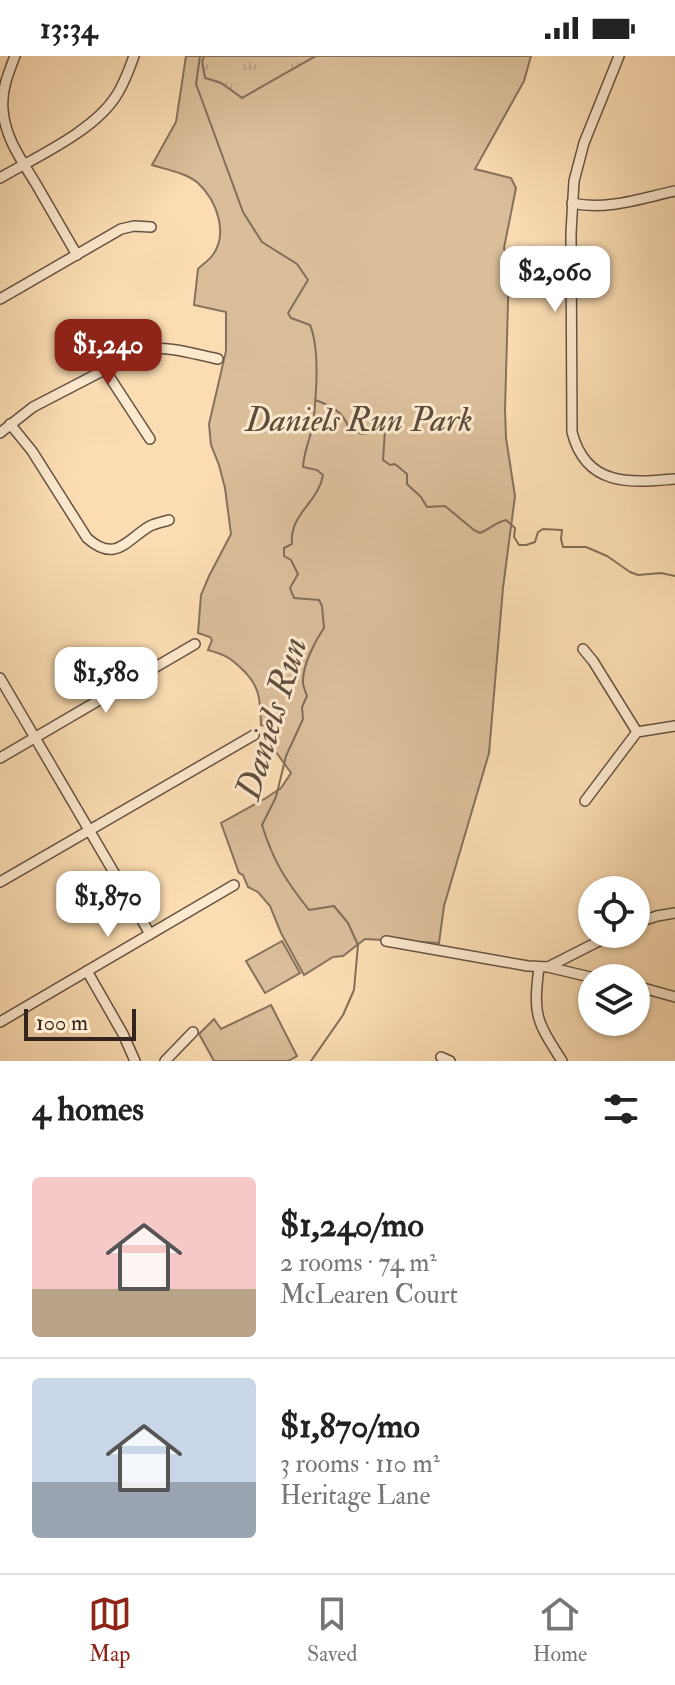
<!DOCTYPE html>
<meta charset="utf-8">
<style>
body{margin:0;font-family:"IM FELL Double Pica",serif;background:#f6f6f6;color:#222;height:100vh;display:flex;flex-direction:column;font-size:30px;white-space:nowrap}
*{box-sizing:border-box;margin:0}
p{font-size:26px;color:#767676}
.icon{flex:none;width:44px;height:44px;fill:none;stroke:currentColor;stroke-width:2;stroke-linecap:round;stroke-linejoin:round}
.map{position:relative;height:1005px;overflow:hidden}
.side{display:flex;flex-direction:column;background:#fff;flex:1}
.side>*{flex:none}
.controls{position:absolute;left:578px;top:820px;display:grid;gap:16px}
.controls a{display:grid;place-items:center;width:72px;height:72px;border-radius:50%;background:#fff;box-shadow:0 2px 6px #0004;font-size:40px}
.scale{position:absolute;left:24px;bottom:20px;width:112px;box-sizing:border-box;padding-left:8px;border:4px solid #33251d;border-top:0;font-size:22px;line-height:28px;white-space:nowrap;color:#33251d;-webkit-text-stroke:6px #fde9ce;paint-order:stroke}
.price{position:absolute;translate:-50% -68px;padding:0 18px;border-radius:16px;background:#fff;color:#222;font-size:26px;line-height:52px;filter:drop-shadow(0 2px 4px #0008)}
.price::after{content:'';position:absolute;left:50%;top:48px;width:24px;height:18px;margin-left:-12px;background:inherit;clip-path:polygon(0 0,100% 0,50% 100%)}
.price.active{background:#8f2418;color:#fff}
ul{padding:0;list-style:none}
li{display:flex;align-items:center;gap:24px;height:200px;padding:0 32px}
li+li{border-top:2px solid #e0e0e0}
li span{display:grid;place-items:center;flex:none;width:224px;height:160px;border-radius:8px;color:#555}
li>.icon{margin-inline-start:auto}
span .icon{width:96px;height:96px;fill:#fffc;stroke-width:1}
li b{font-size:34px}
h2{display:flex;justify-content:space-between;align-items:center;height:96px;padding:0 32px;font-size:34px}
.status{display:flex;justify-content:space-between;align-items:center;height:56px;padding:0 40px;background:#fff;direction:ltr}
.status svg{height:22px;fill:currentColor}
.tab-bar{display:flex;justify-content:space-around;align-items:center;height:112px;border-top:2px solid #e0e0e0;background:#fff;font-size:22px;color:#767676}
.tab-bar a{display:grid;justify-items:center;gap:4px}
.tab-bar .active{color:#8f2418}
.map>svg:first-child{display:block}
.grass{fill:url(#grass-tufts);stroke:#86725c;stroke-width:2}
.green{fill:#dabe9a;stroke:#86725c;stroke-width:2}
.lines{fill:none;stroke-linecap:round;stroke-linejoin:round}
.stream{stroke:#836e58;stroke-width:2}
.street-casing{stroke:#655342;stroke-width:12}
.street{stroke:#fde9ce;stroke-width:9}
.labels{text-anchor:middle;stroke-width:6;stroke-linejoin:round;paint-order:stroke}
.park-label{font-size:34px;font-style:italic;fill:#5d4b3c;stroke:#fde9ce}
.water-label{font-size:36px;font-style:italic;fill:#624f40;stroke:#fde9ce}
</style>
<div class="status"><b>13:34</b><svg viewBox="0 0 49 12"><path d="M0 12V9h3v3zM5 12V6h3v6zM10 12V3h3v9zM15 12V0h3v12zM26 1h20v11H26zM47 4h2v5h-2z"/></svg></div>
<div class="map">
<svg width="675" height="1005" viewBox="0 0 675 1005">
<defs>
<pattern id="grass-tufts" width="24" height="20" patternUnits="userSpaceOnUse" patternTransform="scale(2)"><rect width="24" height="20" fill="#dabe9a"/><path d="M3 7l-1-3M5 7V3M7 7l1-3M15 17l-1-3M17 17v-4M19 17l1-3" fill="none" stroke="#bca384"/></pattern>
</defs>
<rect width="100%" height="100%" fill="#fcddb3"/>
<filter id="stains"><feTurbulence type="fractalNoise" baseFrequency=".0025" numOctaves="4"/><feColorMatrix values="0 0 0 0 .2 0 0 0 0 .09 0 0 0 0 .02 0 0 0 .5 -.17"/></filter>
<radialGradient id="worn" r=".72"><stop offset=".6" stop-color="#630" stop-opacity="0"/><stop offset="1" stop-color="#630" stop-opacity=".3"/></radialGradient>
<polygon class="grass" points="204,0 316,0 242,42 221,27 205,22 202,6"/>
<g class="green">
<path d="M186 0H204L202 6 205 22 221 27 242 42 316 0H531L524 25 475 113 511 122 516 132 504 192 509 212 505 354 506 382 515 440 503 532 489 697 444 850 439 887 365 883 343 900 333 901 304 919 281 877 270 850 258 836 248 831 243 819 239 817 221 767 266 742 281 732 291 717 266 682 267 676 265 670 261 669C260 646 261 633 245 616 231 602 226 599 208 594L212 584 210 581 198 577 201 539 209 520 231 478 225 432 219 409 211 389 209 368 226 295V256L194 249 198 213C202 209 208 205 212 200 229 178 217 145 198 127 185 116 167 114 152 109L176 66Z"/>
<polygon points="282,885 300,917 265,937 246,905"/>
<polygon points="271,949 297,1000 288,1005 214,1005 199,978 214,963 221,973"/>
</g>
<g class="lines">
<g class="stream">
<path d="M200 0 196 28 243 156 262 186 297 208 308 224 288 257 291 262 310 269C320 293 316 343 313 369 310 383 304 395 303 411L317 414 323 419C319 446 289 458 292 488L284 492V500L291 504 298 518 290 532 294 542 319 544 322 550 324 572C315 585 302 610 303 627 303 630 306 637 307 640L302 651 303 663 286 700 276 741 262 769C273 805 286 825 309 854L334 850 348 867 358 889 354 934 343 959 311 1005"/>
<path d="M315 344C332 350 342 355 349 372L362 378 385 374 383 404 390 409 395 408 407 418V428L421 441 427 451 445 450 474 474 480 477C490 473 496 466 506 464L515 472 514 481 519 489H526L535 486 538 476 543 473 562 474 561 483 563 491H586L607 500 630 516 638 519 661 517 675 520"/>
</g>
<defs>
<g id="street">
<path d="M15 0C8 18 1 35 3 54 5 82 22 105 36 128 50 152 63 175 77 199"/>
<path d="M619 0 584 87 574 125 571 177 572 376C586 431 630 427 675 423"/>
<path d="M0 122C36 101 94 75 116 40 124 28 129 14 134 0"/>
<path d="M572 147C606 155 642 142 675 135"/>
<polyline points="0,243 121,173 134,170 151,171"/>
<polyline points="105,314 150,383"/>
<path d="M10 368 32 395 87 482C116 508 127 483 150 470 156 467 163 466 169 464"/>
<path d="M0 377 33 351 143 294C169 289 193 298 218 303"/>
<polyline points="583,593 593,605 637,676"/>
<polyline points="0,622 150,878"/>
<polyline points="0,702 195,588"/>
<polyline points="585,745 637,676 675,670"/>
<polyline points="0,826 254,679"/>
<polyline points="636,867 657,860 675,857"/>
<polyline points="386,885 528,910 548,911 594,922"/>
<path d="M539 911C533 960 536 964 562 1005"/>
<polyline points="548,911 613,878"/>
<polyline points="87,915 123,978 135,1005"/>
<polyline points="636,930 675,941"/>
<polyline points="0,966 234,829"/>
<polyline points="441,1001 450,1005"/>
<polyline points="165,1005 193,976"/>
</g>
</defs>
<use href="#street" class="street-casing"/>
<use href="#street" class="street"/>
</g>
<g class="labels">
<g class="park-label">
<text x="359" y="375">Daniels Run Park</text>
</g>
<g class="water-label">
<text transform="translate(270 662) rotate(-73)" y="13">Daniels Run</text>
</g>
</g>
<rect width="100%" height="100%" filter="url(#stains)"/>
<rect width="100%" height="100%" fill="url(#worn)"/>
</svg>
<div class="controls">
<a><svg class="icon" aria-label="locate" viewBox="0 0 24 24"><circle cx="12" cy="12" r="6"/><path d="M12 2v4M12 18v4M2 12h4M18 12h4"/></svg></a>
<a><svg class="icon" aria-label="layers" viewBox="0 0 24 24"><path d="M12 4l9 5-9 5-9-5zM3 14l9 5 9-5"/></svg></a>
</div>
<div class="scale">100 m</div>
<b class="price" style="left:555px;top:258px">$2,060</b>
<b class="price active" style="left:108px;top:331px">$1,240</b>
<b class="price" style="left:106px;top:659px">$1,580</b>
<b class="price" style="left:108px;top:883px">$1,870</b>
</div>
<section class="side">
<h2>4 homes<svg class="icon" aria-label="filters" viewBox="0 0 24 24"><path d="M4 7h16M4 17h16"/><circle cx="9" cy="7" r="2"/><circle cx="15" cy="17" r="2"/></svg></h2>
<ul>
<li><span style="background:linear-gradient(#f6c9c9 70%,#b9a48a 0)"><svg class="icon" aria-label="home" viewBox="0 0 24 24"><path d="M3 11l9-7 9 7M6 9v11h12V9"/></svg></span><div><b>$1,240/mo</b><p>2 rooms · 74 m²</p><p>McLearen Court</p></div></li>
<li><span style="background:linear-gradient(#c9d6e8 65%,#9aa5b1 0)"><svg class="icon" aria-label="home" viewBox="0 0 24 24"><path d="M3 11l9-7 9 7M6 9v11h12V9"/></svg></span><div><b>$1,870/mo</b><p>3 rooms · 110 m²</p><p>Heritage Lane</p></div></li>
</ul>
</section>
<nav class="tab-bar">
<a class="active"><svg class="icon" aria-label="map" viewBox="0 0 24 24"><path d="M3 6l6-2 6 2 6-2v14l-6 2-6-2-6 2zM9 4v14M15 6v14"/></svg>Map</a>
<a><svg class="icon" aria-label="saved" viewBox="0 0 24 24"><path d="M7 4h10v16l-5-4-5 4z"/></svg>Saved</a>
<a><svg class="icon" aria-label="home" viewBox="0 0 24 24"><path d="M3 11l9-7 9 7M6 9v11h12V9"/></svg>Home</a>
</nav>
